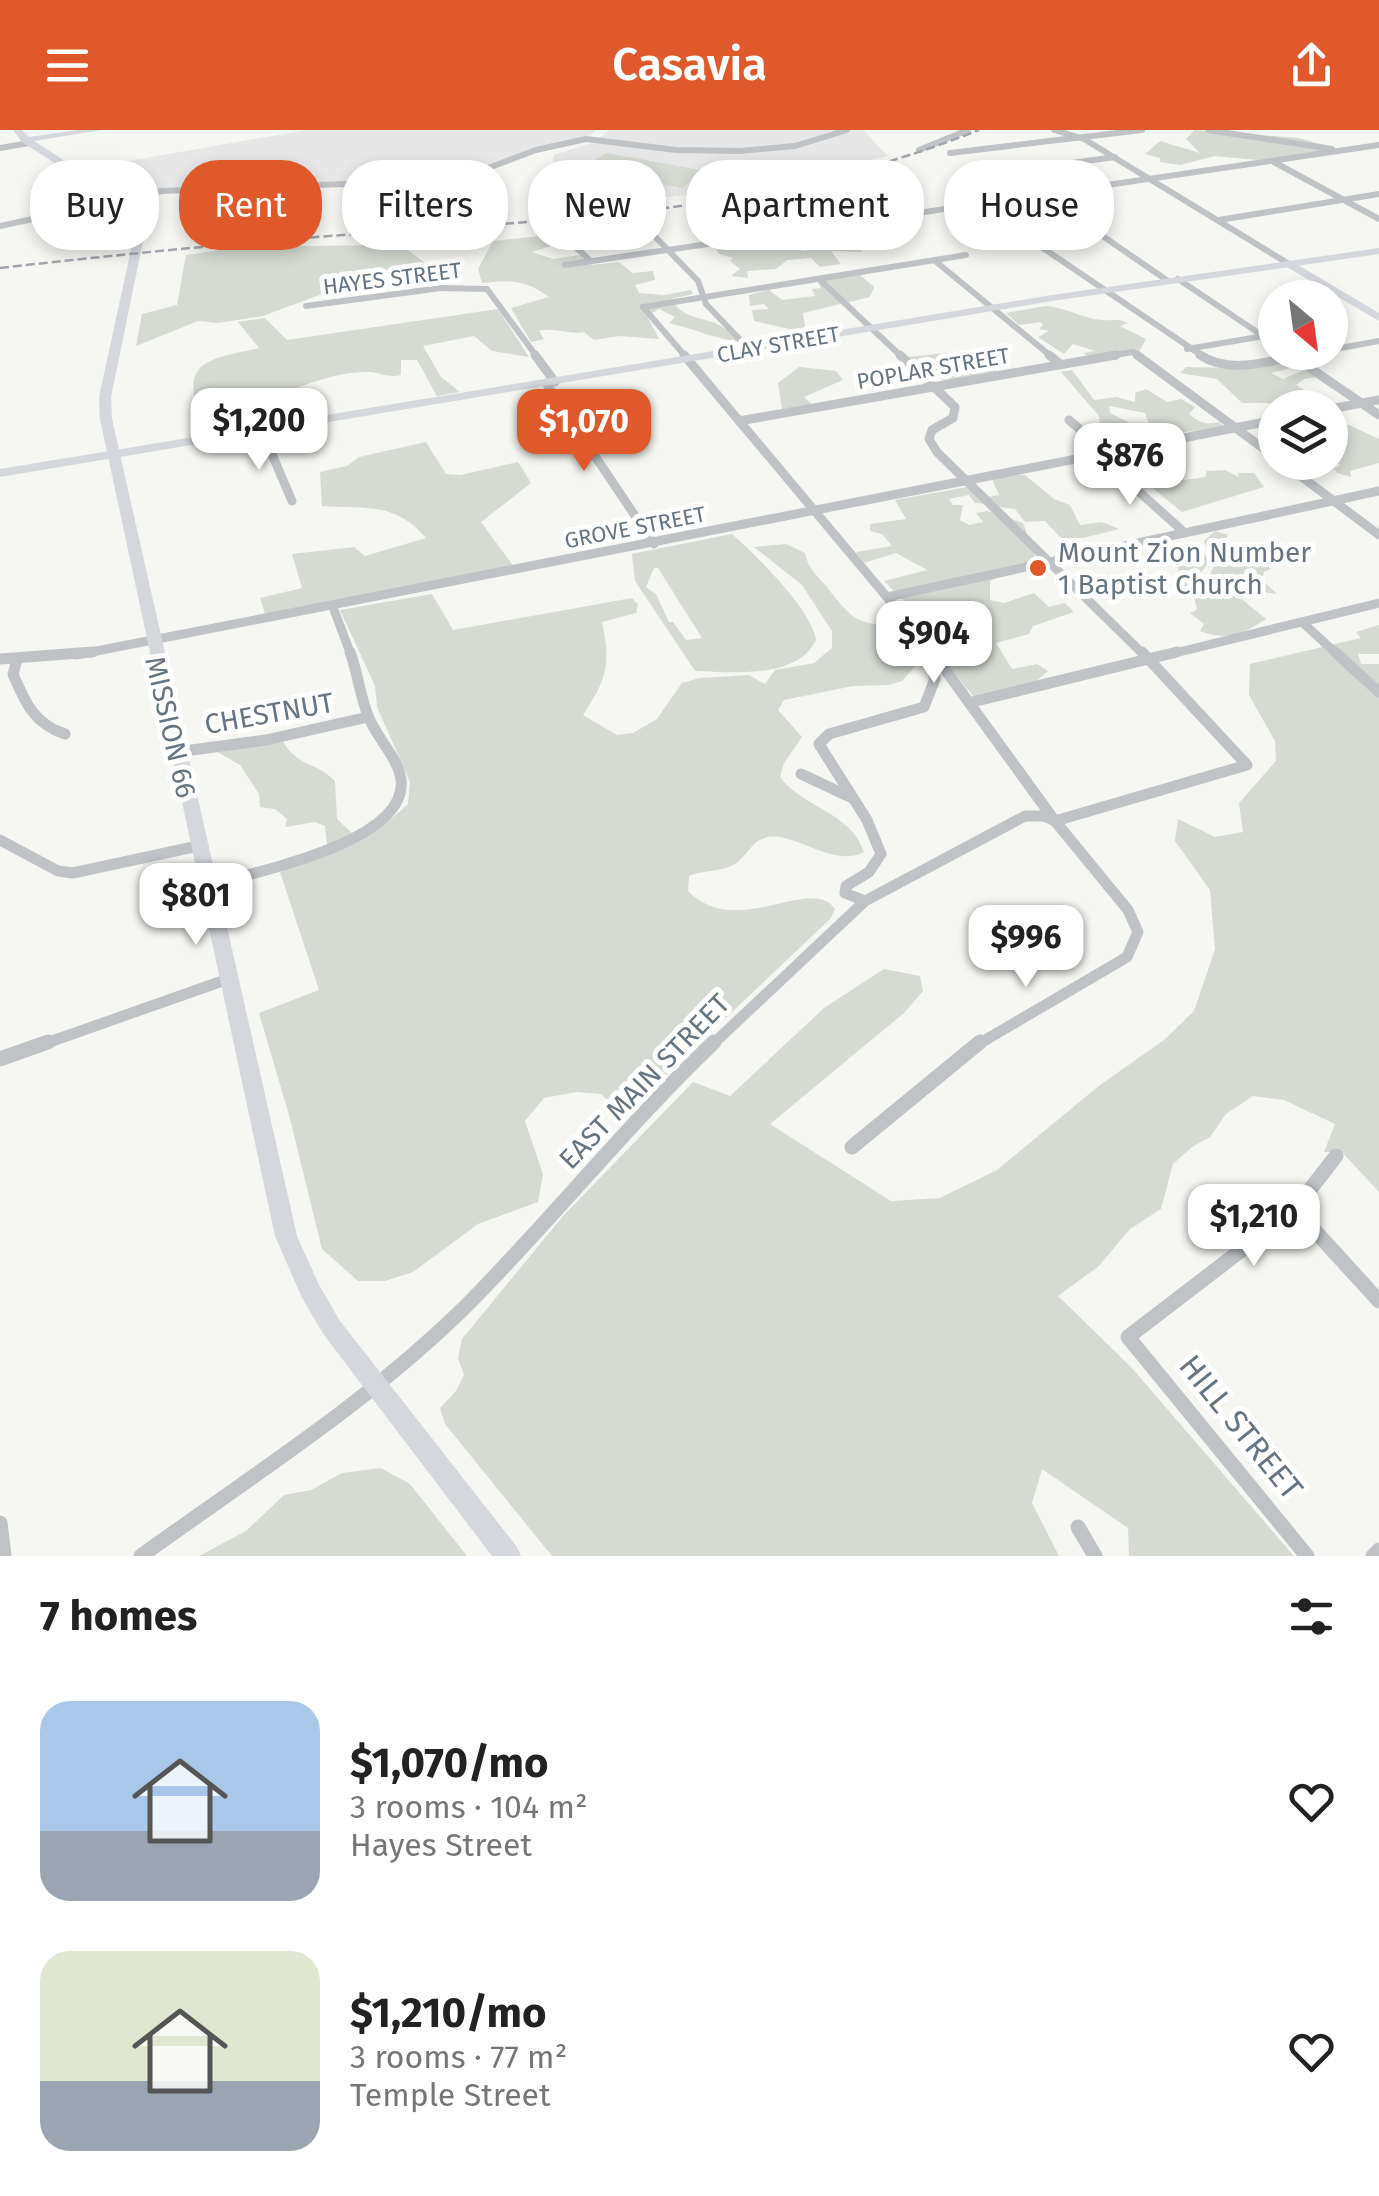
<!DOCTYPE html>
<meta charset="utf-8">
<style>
body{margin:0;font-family:"Fira Sans",sans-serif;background:#f6f6f6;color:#222;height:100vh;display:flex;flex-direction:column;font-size:38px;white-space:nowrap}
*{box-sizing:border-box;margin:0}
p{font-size:32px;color:#767676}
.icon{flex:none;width:55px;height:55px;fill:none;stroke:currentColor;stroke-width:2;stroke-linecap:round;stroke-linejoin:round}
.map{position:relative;height:1426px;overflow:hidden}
.sheet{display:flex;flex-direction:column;background:#fff;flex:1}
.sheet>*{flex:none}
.guide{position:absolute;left:30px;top:30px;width:1320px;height:90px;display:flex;gap:20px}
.needle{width:65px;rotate:151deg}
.fabs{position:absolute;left:1258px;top:150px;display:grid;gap:20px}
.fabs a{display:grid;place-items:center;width:90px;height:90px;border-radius:50%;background:#fff;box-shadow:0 5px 15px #0003;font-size:50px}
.price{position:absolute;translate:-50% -85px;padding:0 22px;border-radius:20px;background:#fff;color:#222;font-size:32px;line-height:65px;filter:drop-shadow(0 2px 5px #0008)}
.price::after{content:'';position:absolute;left:50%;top:60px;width:30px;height:22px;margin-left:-15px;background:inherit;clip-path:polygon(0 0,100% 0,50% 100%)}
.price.selected{background:#df592a;color:#fff}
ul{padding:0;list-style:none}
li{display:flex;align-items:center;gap:30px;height:250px;padding:0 40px}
li span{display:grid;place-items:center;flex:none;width:280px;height:200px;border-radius:30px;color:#555}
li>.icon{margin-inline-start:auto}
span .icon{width:120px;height:120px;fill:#fffc;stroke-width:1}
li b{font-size:42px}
h2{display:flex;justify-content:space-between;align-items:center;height:120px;padding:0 40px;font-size:42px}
.tag{padding:0 35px;border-radius:40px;background:#fff;box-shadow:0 5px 15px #0003;font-size:35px;line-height:90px}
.tag.selected{background:#df592a;color:#fff}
header{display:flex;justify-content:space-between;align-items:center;height:130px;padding:0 40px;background:#df592a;color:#fff;font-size:45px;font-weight:600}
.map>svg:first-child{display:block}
.built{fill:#e6e7e6}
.green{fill:#d5dbd2;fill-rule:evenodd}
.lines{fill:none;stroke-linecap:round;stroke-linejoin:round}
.street-far3{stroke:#bfc3c6;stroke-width:6}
.street-far2{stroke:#bfc3c6;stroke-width:9}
.street-far1{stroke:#bfc3c6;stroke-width:11}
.street{stroke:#bfc3c6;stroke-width:15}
.secondary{fill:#d4d8dc;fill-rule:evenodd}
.primary{fill:#d4d8dc;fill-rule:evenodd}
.rail{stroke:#a0a6ac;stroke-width:2.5;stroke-dasharray:9 4;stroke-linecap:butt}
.poi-dot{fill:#df592a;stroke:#fff;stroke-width:4}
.labels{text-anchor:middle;stroke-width:10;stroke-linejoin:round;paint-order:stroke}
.far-street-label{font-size:22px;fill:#657583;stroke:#fff}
.poi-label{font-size:28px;fill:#657583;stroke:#fff;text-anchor:start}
.street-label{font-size:28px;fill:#657583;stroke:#fff}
.near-street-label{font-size:32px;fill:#657583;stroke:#fff}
</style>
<header><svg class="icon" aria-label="menu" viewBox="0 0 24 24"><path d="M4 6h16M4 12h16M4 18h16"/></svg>Casavia<svg class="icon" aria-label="share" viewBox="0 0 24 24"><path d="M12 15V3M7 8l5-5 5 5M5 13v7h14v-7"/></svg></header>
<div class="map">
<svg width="1379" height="1426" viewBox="0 0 1379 1426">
<rect width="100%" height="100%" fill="#f6f6f2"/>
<g class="built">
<polygon points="307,0 597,0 591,5 480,36 396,51 263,53 128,63 77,40"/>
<polygon points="610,0 863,0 888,26 704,64 547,76 554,25 594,12"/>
</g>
<g class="green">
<polygon points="1194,0 1299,8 1338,19 1257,30 1215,26 1180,35 1160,32 1160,28 1145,24 1160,11 1200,23 1186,9"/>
<polygon points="606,23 706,41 682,58 580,39"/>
<path d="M540 106 563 112 532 122 553 129 580 125 591 135 619 132 633 143 653 141 655 150 635 155 639 163 664 165 691 160 693 164 671 169C685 192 704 185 721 196 728 200 734 207 740 212 716 209 694 199 669 193L675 187 659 179 647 186 659 209 619 206 594 210 584 202C568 205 556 197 539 201L544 209 531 212 511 178 549 167C526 150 510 150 482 153L478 139 493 111Z"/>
<polygon points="779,109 782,117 806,121 818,115 815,112 839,110 858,116 862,122 831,121 841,134 820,137 811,128 787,130 776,139 747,141 748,148 731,146 740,139 730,131 733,128 719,124 715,117 741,114 756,120 772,117 771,110"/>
<polygon points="376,115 404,117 433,139 435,146 398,153 372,149 325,170 322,164 263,186 218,193 198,191 136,216 142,184 177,175 186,125 240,117"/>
<polygon points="860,145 874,157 870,167 803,183 806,203 754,191 752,180 769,179 764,174 750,176 749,165 769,160 782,170 815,166 812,159 821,158 817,150"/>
<path d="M1045 176C1066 177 1083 189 1103 190 1114 191 1117 188 1128 193L1120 196 1146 209 1139 222 1087 226 1083 223 1095 221 1073 214 1064 224 1038 207 1049 201 1039 199 1043 195 1041 192 1019 195 1006 183Z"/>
<path d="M498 179 529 227 492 221 474 206 423 216 441 247 460 262 437 266 417 230H401V245C387 248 382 243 370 242 330 240 291 264 253 269 234 272 216 271 197 275 180 227 224 227 259 218L238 192 265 188 287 210Z"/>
<polygon points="974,220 1002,222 980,227 998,243 946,252 908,227"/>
<polygon points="1290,230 1299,236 1271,243 1283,249 1304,240 1317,247 1304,249 1296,255 1327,274 1276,278 1269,273 1242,273 1217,249 1180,243 1186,237 1227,238"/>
<polygon points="799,237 836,241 843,250 804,267 813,275 782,279 778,253"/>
<path d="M1072 240 1094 270 1116 267 1135 272V263L1146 259 1167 272 1181 269 1195 277 1189 284C1200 293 1206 295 1219 292L1224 297 1153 306 1145 283 1109 276 1110 283 1139 298 1140 312 1102 311 1099 286 1061 242Z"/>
<polygon points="1349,295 1379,309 1379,333 1350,341 1351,347 1337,343 1334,339 1341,335 1330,330 1330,298"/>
<path d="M426 312 446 344 461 345 518 332 531 353 481 392 514 437 266 487 260 468 302 458 292 424 354 417 365 426 426 408C396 372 366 379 322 376L320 342 347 336 359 327Z"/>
<polygon points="1225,340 1239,347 1238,343 1254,343 1264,357 1182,382 1140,348 1156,345 1170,352 1205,347 1207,341"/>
<polygon points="1007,345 1025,345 1054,369 1070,375 1080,395 1102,392 1119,399 1083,408 1061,408 1045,391 1025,392 1015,379 993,376 988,367 999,365 992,349"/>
<polygon points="967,357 985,374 975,373 969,365 949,369 953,375 963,375 960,390 969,395 983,392 976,383 987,381 1023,393 1037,431 990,451 990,470 1004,473 1034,463 1049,477 1065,473 1074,482 1033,496 1029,504 996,513 1012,539 1037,534 1048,541 1032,555 975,568 937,523 940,510 958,504 950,499 944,482 916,483 884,451 927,440 896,423 864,433 856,422 892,416 882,404 870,401 870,394 906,389 895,370"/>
<path d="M1215 401 1228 405 1222 415C1246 412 1255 423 1271 439L1264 442 1262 450 1277 464 1255 461 1238 466 1266 489C1241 505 1228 511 1200 501L1204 494 1190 483 1197 480 1193 462 1182 457 1177 433 1200 429 1193 415H1200L1209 432 1200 444 1197 457 1203 458 1215 434 1204 411Z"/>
<path d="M732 404C755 424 812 480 816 510 797 550 731 542 695 541L635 451 632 424ZM654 438H658L702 508 686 510 673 492H669L656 464 646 457Z"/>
<path d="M786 414 805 423C808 439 817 445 826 456 861 501 856 487 905 501L916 535 902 551 889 555 853 556 784 570 778 580 802 607 784 633 780 647C804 679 850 681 864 722 838 736 805 711 780 707 754 703 751 723 735 734 722 742 703 740 689 746L688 761C737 811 810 744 835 779L831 788 630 979 614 976 601 964 576 962 544 968 525 991 543 1044 538 1072 478 1094 413 1142 385 1151H358L322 1119 289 985 259 883 319 860 280 742C328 725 371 710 408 674L410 652 377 577 375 556 340 480 432 464 453 500 632 468 638 474 636 483 602 492C611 534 607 549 583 585L617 605 633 603 657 589 682 553 700 548 749 545 765 554 775 540 814 533 832 518V501L802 455 754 417Z"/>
<polygon points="1379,495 1379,524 1358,524 1361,534 1379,534 1379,1062 1342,1022 1324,1022 1335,994 1284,970 1253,966 1226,984 1210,1007 1192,1017 1173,1034 1161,1079 1130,1099 1099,1136 1058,1166 1131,1237 1294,1426 1129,1426 1128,1398 1042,1339 1032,1373 1059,1426 552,1426 445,1294 440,1278 456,1261 464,1245 458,1228 462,1209 563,1086 693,952 730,966 824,878 884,839 920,846 923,861 904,883 770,994 891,1071 940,1068 997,1040 1100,955 1164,910 1194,881 1215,819 1210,760 1175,711 1178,689 1215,707 1243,702 1239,673 1276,631 1275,611 1249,565 1250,534 1361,508 1356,502"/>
<path d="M282 610C296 636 316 632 335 651L337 689 352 703 327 715 325 696 315 692 285 697 287 689 275 679 260 677 259 664 240 635 216 621Z"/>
<polygon points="381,1338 410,1354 467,1426 199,1426 246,1401 284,1365 311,1360 342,1343"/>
</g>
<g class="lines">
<g class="street-far3">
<polyline points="1054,0 1084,9 1289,134"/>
<polyline points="1208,0 1332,19"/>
<polyline points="0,18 29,13"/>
<polyline points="919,20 968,0"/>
<polyline points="950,23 1142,0"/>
<polyline points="1272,31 1379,89"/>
<polyline points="970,47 1115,27"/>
<polyline points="1043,65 1168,151"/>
<polyline points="635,86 698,151 706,174 749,219"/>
<polyline points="1219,90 1379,64"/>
<polyline points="0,96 162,61 422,51 488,38 536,20 586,9 676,20 740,21 795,16 847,0"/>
<polyline points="565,108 591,131"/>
<polyline points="1040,116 1204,227"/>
<polyline points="934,130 1052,227"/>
<polyline points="565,135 1379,15"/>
<polyline points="819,149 902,227"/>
<polyline points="1178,149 1275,214"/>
<polyline points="306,176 441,158 487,159 537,227"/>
<polyline points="643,177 686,227"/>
<polyline points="643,177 966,125"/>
<polyline points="1187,219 1264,206"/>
<polyline points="1330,220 1379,211"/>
<polyline points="1291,225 1295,227"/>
<polyline points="1102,227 1133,222 1140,227"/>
<polyline points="1289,227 1317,222"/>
</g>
<g class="street-far2">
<polyline points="535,225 555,252"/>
<polyline points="684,225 927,515 929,525"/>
<polyline points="900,225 955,277 953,288 932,300 929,309 937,322 1144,525"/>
<polyline points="1049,225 1059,233"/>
<polyline points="1137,225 1275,327"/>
<path d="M1200 225C1230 245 1268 231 1302 225"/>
<polyline points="1291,225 1379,285"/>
<polyline points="546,253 654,414"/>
<polyline points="1330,279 1379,270"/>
<polyline points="1069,290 1109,324"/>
<polyline points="739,291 1116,225"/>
<polyline points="262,301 292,371"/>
<polyline points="1099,326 1185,403"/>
<polyline points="1282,332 1379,405"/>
<polyline points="887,467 1379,361"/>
<polyline points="333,477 351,525"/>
<polyline points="1302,492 1338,525"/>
<polyline points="76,525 1275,290"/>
<polyline points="1167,525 1379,473"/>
</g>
<g class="street-far1">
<polyline points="1335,522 1379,562"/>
<polyline points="933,523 1055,691 1128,780 1138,802 1127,827 977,915"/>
<polyline points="0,529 93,522"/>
<path d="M17 530 13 544C25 572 34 594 65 604"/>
<polyline points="972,572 1177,522"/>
<polyline points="177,622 266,610 368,587"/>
<polyline points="801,644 850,667"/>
<polyline points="0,710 58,741 73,743 198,716"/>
<path d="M206 756C253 742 409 713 401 649 398 628 377 608 369 588 360 567 358 543 350 522"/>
<polyline points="865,771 845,763 846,756 869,742 881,724 867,690 819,614 829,604 924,577 935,549 929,522"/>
<polyline points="41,915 228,849"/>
<polyline points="712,915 865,771 1025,686 1044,686 1055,691 1247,635 1142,522"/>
</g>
<g class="street">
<polyline points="0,929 48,912"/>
<polyline points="852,1017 980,912"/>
<polyline points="1295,1079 1379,1171"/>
<polyline points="0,1393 4,1426"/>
<polyline points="1078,1397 1095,1426"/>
<path d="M141 1426C253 1345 372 1270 470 1172 554 1087 628 994 714 912"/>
<polyline points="1307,1426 1128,1207 1295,1079 1336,1026"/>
<polyline points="1373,1426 1379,1420"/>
</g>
<g class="secondary">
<polygon points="13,0 22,0 29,7 78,0 101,0 34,11 124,69 147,92 111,267 112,289 297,1106 319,1155 340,1191 517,1417 521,1426 492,1426 324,1205 302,1168 275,1106 100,289 99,267 137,92 117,73 22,12"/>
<polygon points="1285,132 1293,132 1379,183 1379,191 1285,136"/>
</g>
<polygon class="primary" points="1379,118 1379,124 1052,171 0,347 0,339 1052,165"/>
<path class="rail" d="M0 138C123 124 246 112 370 103 585 88 775 81 979 0"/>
</g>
<circle class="poi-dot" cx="1038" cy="438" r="10"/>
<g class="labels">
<g class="far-street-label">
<text transform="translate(392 148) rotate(-7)" y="8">HAYES STREET</text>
<text transform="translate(778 214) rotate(-10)" y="8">CLAY STREET</text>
<text transform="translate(933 238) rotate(-10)" y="8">POPLAR STREET</text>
<text transform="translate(635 397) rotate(-11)" y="8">GROVE STREET</text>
</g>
<g class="poi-label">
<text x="1058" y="432">Mount Zion Number<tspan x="1058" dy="32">1 Baptist Church</tspan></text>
</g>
<g class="street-label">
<text transform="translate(269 583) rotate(-10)" y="10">CHESTNUT</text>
<text transform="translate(171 597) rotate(77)" y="10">MISSION 66</text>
<text transform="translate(644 951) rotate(-46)" y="10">EAST MAIN STREET</text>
</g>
<g class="near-street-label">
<text transform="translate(1241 1297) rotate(51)" y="11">HILL STREET</text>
</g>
</g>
</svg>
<div class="fabs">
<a><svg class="needle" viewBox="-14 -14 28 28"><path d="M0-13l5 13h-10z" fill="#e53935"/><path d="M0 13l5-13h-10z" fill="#767676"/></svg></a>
<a><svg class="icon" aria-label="layers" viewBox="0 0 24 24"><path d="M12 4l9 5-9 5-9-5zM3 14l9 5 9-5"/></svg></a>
</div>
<b class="price" style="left:259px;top:343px">$1,200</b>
<b class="price selected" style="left:584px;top:344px">$1,070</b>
<b class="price" style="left:1130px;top:378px">$876</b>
<b class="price" style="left:934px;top:556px">$904</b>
<b class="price" style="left:196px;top:818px">$801</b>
<b class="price" style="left:1026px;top:860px">$996</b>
<b class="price" style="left:1254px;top:1139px">$1,210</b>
<div class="guide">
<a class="tag">Buy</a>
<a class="tag selected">Rent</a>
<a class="tag">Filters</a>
<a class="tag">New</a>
<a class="tag">Apartment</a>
<a class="tag">House</a>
</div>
</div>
<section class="sheet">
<h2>7 homes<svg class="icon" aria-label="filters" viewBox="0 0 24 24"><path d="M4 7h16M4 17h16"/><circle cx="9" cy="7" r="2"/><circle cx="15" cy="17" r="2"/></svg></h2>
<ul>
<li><span style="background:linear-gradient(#a9c7e8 65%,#9aa5b1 0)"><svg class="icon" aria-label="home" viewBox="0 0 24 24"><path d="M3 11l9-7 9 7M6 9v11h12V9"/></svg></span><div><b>$1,070/mo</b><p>3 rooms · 104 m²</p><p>Hayes Street</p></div><svg class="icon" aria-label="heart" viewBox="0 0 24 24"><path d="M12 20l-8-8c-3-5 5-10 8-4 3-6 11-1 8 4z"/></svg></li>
<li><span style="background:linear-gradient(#dfe7d0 65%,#9aa5b1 0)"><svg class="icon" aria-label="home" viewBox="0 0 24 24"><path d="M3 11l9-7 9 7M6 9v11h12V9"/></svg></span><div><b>$1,210/mo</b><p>3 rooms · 77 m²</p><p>Temple Street</p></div><svg class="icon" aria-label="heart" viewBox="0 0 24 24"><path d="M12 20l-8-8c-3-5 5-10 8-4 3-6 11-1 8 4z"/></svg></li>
</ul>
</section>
